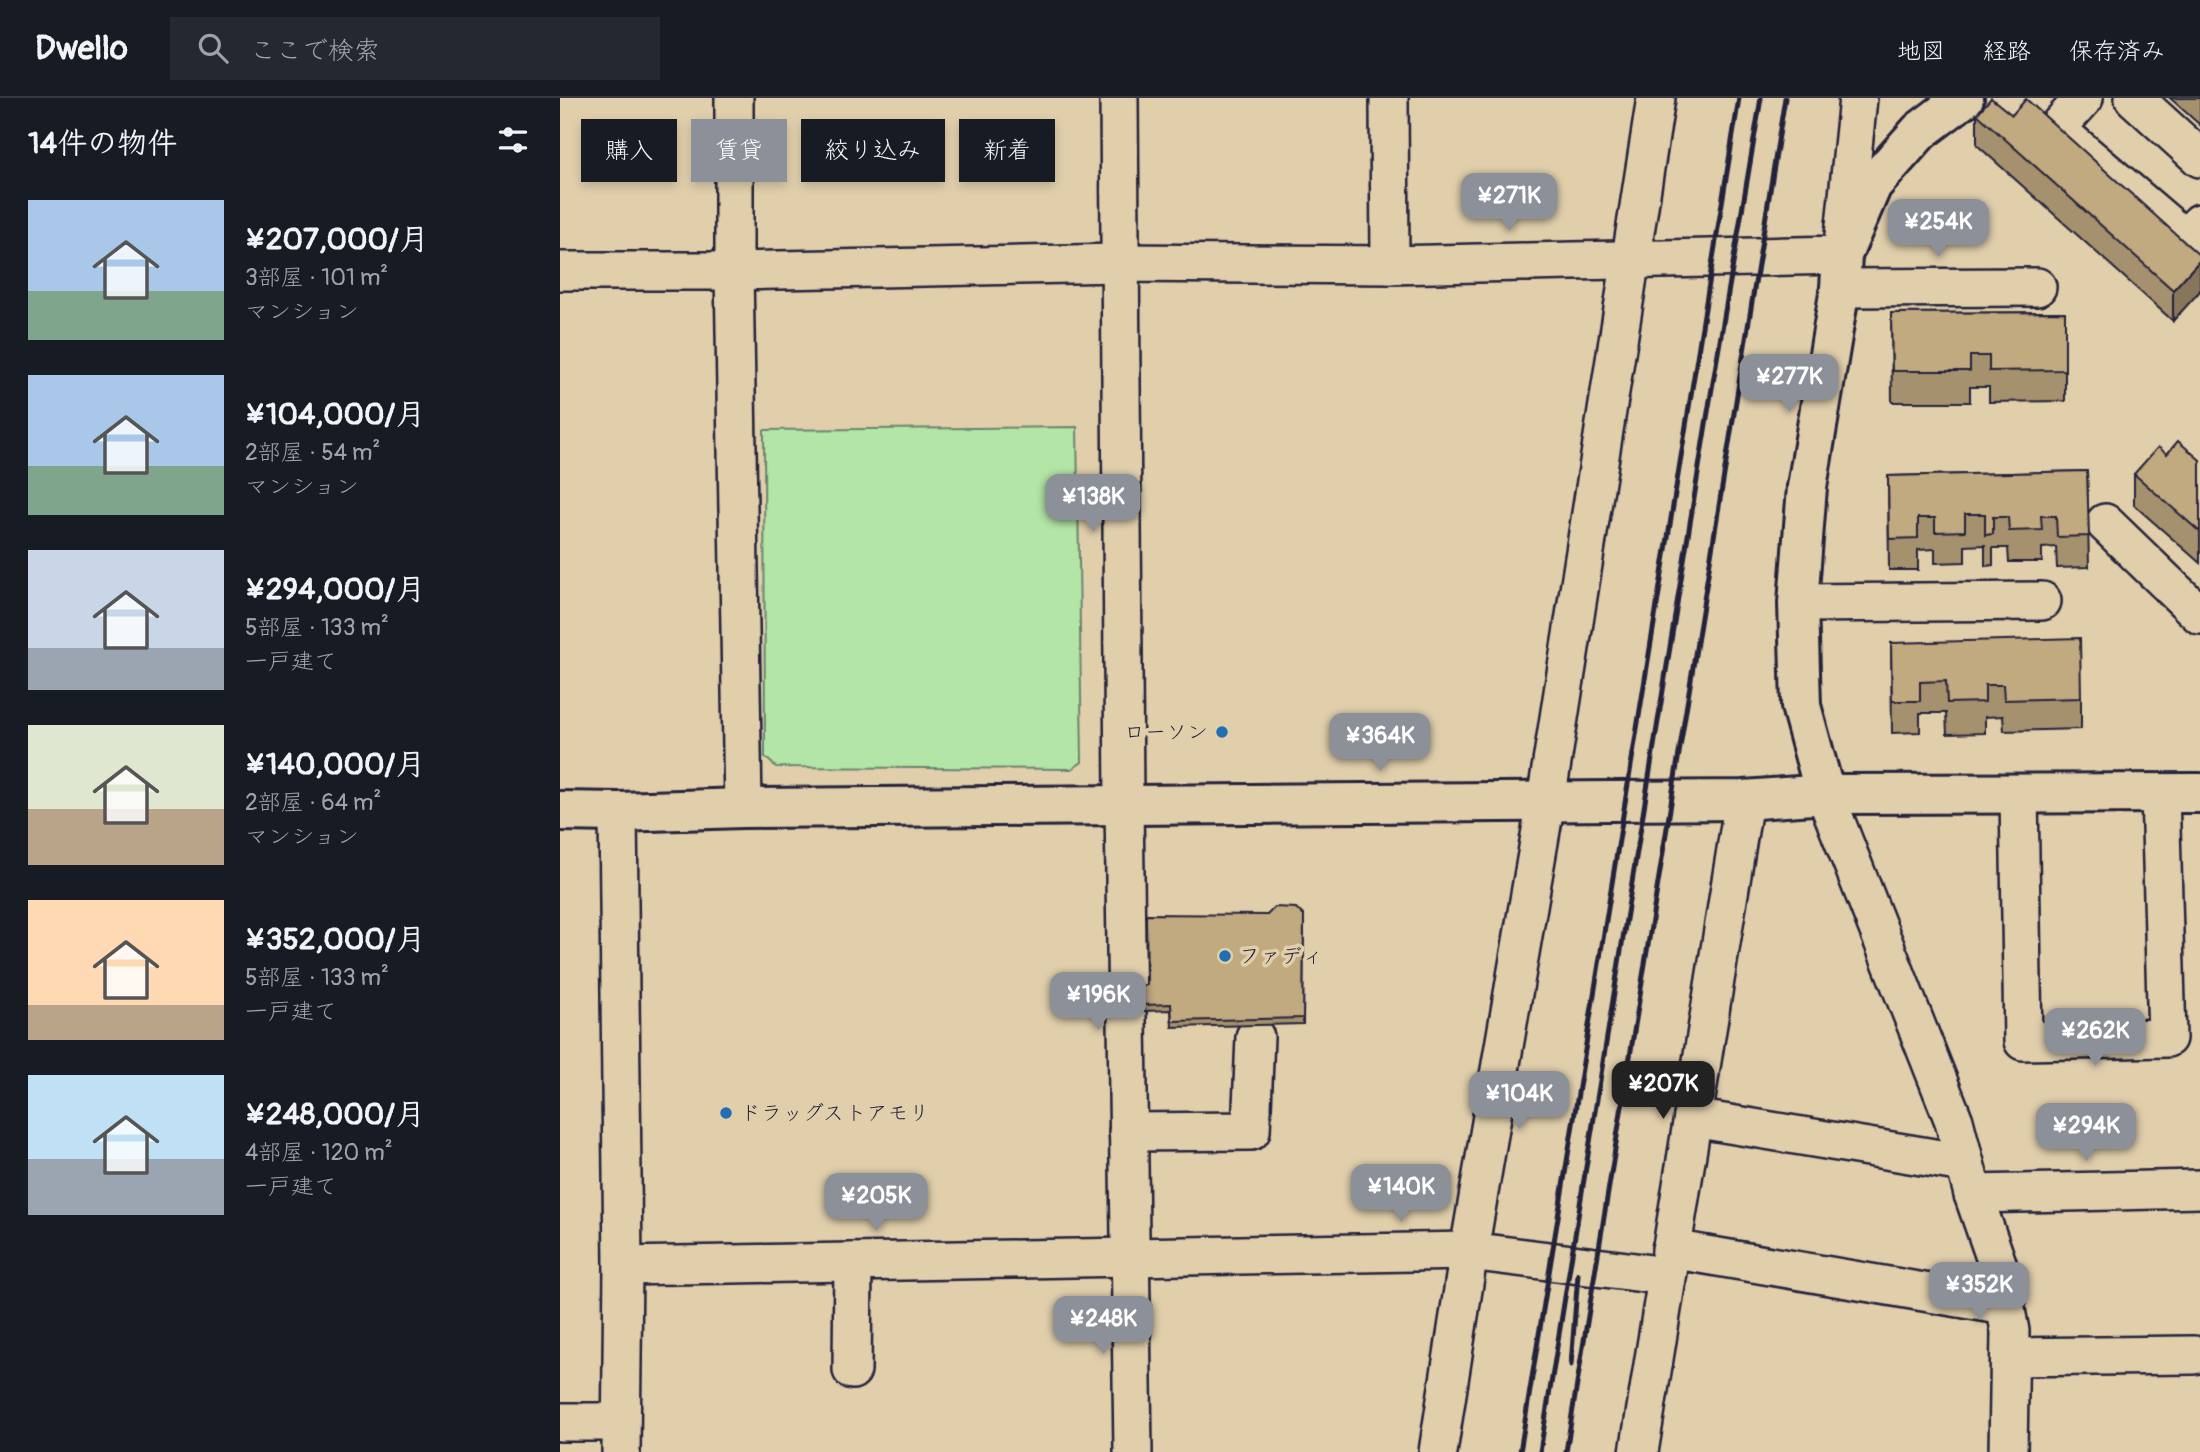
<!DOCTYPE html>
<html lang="ja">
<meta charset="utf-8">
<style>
body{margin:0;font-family:Pangolin,"Klee One",sans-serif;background:#242831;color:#f1f3f6;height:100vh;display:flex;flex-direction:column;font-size:26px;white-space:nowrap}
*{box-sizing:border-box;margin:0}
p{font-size:23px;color:#9ea1a6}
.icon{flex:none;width:38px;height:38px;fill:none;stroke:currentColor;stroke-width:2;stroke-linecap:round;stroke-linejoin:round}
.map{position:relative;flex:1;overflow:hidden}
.side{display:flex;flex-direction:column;background:#171b24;width:560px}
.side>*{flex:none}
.hud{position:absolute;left:21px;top:21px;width:665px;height:63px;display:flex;gap:14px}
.price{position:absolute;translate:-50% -60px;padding:0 16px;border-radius:14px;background:#8c9099;color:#fff;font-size:23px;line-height:46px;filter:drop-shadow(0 2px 4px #0008)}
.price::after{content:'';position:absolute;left:50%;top:42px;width:21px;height:16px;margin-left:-10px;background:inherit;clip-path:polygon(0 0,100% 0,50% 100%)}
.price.current{background:#222;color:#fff}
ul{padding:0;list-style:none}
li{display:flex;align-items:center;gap:21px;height:175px;padding:0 28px}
li span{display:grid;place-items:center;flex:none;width:196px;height:140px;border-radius:0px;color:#555}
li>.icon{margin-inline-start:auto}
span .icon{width:84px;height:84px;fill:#fffc;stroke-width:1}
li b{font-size:30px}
h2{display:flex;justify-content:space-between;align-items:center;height:84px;padding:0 28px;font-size:30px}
.pill{padding:0 24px;border-radius:0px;background:#171b24;box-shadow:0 4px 10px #0003;font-size:24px;line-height:63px}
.pill.current{background:#8c9099;color:#fff}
header{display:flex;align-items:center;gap:42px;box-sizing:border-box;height:98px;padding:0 35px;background:#171b24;border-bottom:2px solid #363941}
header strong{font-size:33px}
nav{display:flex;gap:38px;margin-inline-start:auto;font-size:24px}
.search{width:490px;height:63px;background:#242831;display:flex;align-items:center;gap:18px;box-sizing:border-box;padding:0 24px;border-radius:0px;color:#9ea1a6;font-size:26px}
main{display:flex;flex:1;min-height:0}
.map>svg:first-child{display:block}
.green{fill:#b3e5a6;stroke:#6a8470;stroke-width:2}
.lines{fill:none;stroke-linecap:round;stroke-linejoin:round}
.minor-casing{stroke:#22223b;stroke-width:42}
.tertiary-casing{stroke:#22223b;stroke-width:44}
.minor{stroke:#e1cfac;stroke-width:37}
.tertiary{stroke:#e1cfac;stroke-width:38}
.rail{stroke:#22223b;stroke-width:5}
.wall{fill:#a6916e;stroke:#22223b;stroke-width:2}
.shaded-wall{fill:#87765a;stroke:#22223b;stroke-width:2}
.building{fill:#c1a980;stroke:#22223b;stroke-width:2}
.poi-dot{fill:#1f6fb2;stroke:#e1cfac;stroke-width:2.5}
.labels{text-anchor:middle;stroke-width:7;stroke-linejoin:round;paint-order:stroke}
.poi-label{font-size:21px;fill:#22223b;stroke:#e1cfac;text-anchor:start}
</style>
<header>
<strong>Dwello</strong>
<div class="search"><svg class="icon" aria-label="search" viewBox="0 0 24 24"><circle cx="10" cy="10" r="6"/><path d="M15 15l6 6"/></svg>ここで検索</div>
<nav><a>地図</a><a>経路</a><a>保存済み</a></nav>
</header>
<main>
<section class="side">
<h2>14件の物件<svg class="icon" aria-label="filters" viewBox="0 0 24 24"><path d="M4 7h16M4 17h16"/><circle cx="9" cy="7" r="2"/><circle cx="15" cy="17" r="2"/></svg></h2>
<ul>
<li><span style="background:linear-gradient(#a9c7e8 65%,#7fa58c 0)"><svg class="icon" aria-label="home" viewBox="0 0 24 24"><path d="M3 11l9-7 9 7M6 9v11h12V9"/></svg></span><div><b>¥207,000/月</b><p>3部屋 · 101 m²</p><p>マンション</p></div></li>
<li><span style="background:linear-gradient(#a9c7e8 65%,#7fa58c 0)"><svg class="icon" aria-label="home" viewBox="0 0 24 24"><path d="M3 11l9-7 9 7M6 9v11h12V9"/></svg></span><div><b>¥104,000/月</b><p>2部屋 · 54 m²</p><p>マンション</p></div></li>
<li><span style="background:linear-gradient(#c9d6e8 70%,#9aa5b1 0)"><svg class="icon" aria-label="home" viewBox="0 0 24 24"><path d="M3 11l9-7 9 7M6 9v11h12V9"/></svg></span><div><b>¥294,000/月</b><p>5部屋 · 133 m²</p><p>一戸建て</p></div></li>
<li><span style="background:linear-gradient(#dfe7d0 60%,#b9a48a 0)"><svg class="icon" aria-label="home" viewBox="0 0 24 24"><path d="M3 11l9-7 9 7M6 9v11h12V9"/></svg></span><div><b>¥140,000/月</b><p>2部屋 · 64 m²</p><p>マンション</p></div></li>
<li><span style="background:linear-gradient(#ffd9b3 75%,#b9a48a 0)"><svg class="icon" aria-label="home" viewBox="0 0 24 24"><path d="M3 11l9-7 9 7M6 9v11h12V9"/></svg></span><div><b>¥352,000/月</b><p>5部屋 · 133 m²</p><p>一戸建て</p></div></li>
<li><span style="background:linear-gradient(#bfe0f5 60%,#9aa5b1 0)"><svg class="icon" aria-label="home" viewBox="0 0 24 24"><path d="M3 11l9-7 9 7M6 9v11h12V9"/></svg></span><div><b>¥248,000/月</b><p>4部屋 · 120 m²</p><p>一戸建て</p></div></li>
</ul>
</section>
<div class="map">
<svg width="1640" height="1354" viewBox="0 0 1640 1354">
<rect width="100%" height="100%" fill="#e1cfac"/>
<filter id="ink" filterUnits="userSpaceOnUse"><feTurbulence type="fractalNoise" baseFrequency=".0143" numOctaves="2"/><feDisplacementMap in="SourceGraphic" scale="14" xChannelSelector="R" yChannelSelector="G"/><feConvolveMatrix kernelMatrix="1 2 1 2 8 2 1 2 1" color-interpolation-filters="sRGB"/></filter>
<g filter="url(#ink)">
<polygon class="green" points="517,329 522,664 512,671 216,669 205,659 204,332"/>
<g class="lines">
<defs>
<g id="minor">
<polyline points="174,0 174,173 183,710"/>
<polyline points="559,0 564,706 573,1354"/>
<polyline points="829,0 830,167"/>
<polyline points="1524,0 1496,31 1625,141 1640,125"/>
<polyline points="1574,0 1640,60"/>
<polyline points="0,173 174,173 560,165 830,167 1282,157 1298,0"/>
<polyline points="1280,190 1477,189"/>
<polyline points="1545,425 1640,517"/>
<polyline points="1238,505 1482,503"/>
<polyline points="1265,696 1394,1023 1413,1096 1437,1165 1450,1233 1448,1354"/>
<polyline points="1459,696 1463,943 1607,940 1600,695"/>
<polyline points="58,714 63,1168 61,1354"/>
<polyline points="1133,1020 1404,1065"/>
<polyline points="568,1034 691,1033 695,939"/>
<polyline points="1413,1096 1640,1091"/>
<polyline points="1111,1151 1446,1208"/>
<polyline points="63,1168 909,1153 1107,1178"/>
<polyline points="1450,1259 1634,1257"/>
<polyline points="292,1272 293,1164"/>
<polyline points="0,1324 60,1324"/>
<polyline points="878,1354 909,1153 986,703 1096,0"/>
<polyline points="1079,1354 1184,702"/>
</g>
<g id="tertiary">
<polyline points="1265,696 1241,608 1238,505 1247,389 1280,190 1282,157 1312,87 1360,33 1404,0"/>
<polyline points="0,713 58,714 183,710 1184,702 1265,696 1640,695"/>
</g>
</defs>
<use href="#minor" class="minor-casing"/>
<use href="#tertiary" class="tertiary-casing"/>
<use href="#minor" class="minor"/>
<use href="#tertiary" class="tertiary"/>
<g class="rail">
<polyline points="1011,1267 1018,1176"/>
<polyline points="960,1354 1179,0"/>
<polyline points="980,1354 1146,326 1201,0"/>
<polyline points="1006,1354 1225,0"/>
</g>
</g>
<g class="wall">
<polygon points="1610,0 1640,0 1640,27"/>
<polygon points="1417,16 1452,17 1640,158 1613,223 1417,47"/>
<polygon points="1505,214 1505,303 1429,304 1429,289 1410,289 1410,304 1332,304 1331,215"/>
<polygon points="1607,356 1640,362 1640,465 1574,407 1574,376"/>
<polygon points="1527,373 1529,469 1497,470 1496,449 1482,450 1482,464 1449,464 1448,450 1433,450 1433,467 1425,468 1425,447 1405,448 1405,464 1375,465 1375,451 1358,452 1358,472 1329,472 1328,378"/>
<polygon points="1331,545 1521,600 1521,631 1444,633 1443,618 1425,619 1425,635 1387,636 1386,615 1360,615 1360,634 1332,635"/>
<polygon points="744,818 743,926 612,929 611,912 584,913 582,888 587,887"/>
</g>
<polygon class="shaded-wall" points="1640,162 1640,193 1613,223 1613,192"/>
<g class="building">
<polygon points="1431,0 1452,17 1466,1 1640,158 1640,162 1613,192 1417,16"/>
<polygon points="1505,214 1505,272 1429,273 1429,258 1410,258 1410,273 1332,273 1331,215"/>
<polygon points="1618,343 1640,362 1640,434 1574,376 1598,349 1607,356"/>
<polygon points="1527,373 1529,438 1497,439 1496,418 1481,418 1482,432 1449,433 1448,419 1433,419 1433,436 1425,437 1425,416 1405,416 1405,433 1375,434 1375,420 1358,420 1358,440 1329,441 1328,378"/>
<polygon points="1520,540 1521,600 1444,602 1443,587 1425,587 1425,604 1387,605 1386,583 1360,584 1360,603 1332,603 1331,545"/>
<polygon points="715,809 736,810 744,818 743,920 612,923 611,906 584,907 582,888 587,887 586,816 707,817"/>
</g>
</g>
<g class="poi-dot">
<circle cx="662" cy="634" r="7"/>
<circle cx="665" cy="858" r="7"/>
<circle cx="166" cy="1015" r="7"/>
</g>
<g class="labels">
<g class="poi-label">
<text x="648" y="641" text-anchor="end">ローソン</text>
<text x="679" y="865">ファディ</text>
<text x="180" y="1022">ドラッグストアモリ</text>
</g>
</g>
</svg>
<b class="price" style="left:949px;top:135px">¥271K</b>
<b class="price" style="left:1378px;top:161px">¥254K</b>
<b class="price" style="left:1229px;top:316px">¥277K</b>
<b class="price" style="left:533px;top:436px">¥138K</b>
<b class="price" style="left:820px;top:675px">¥364K</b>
<b class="price" style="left:538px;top:934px">¥196K</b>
<b class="price" style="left:1535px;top:970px">¥262K</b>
<b class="price current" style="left:1103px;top:1023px">¥207K</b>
<b class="price" style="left:959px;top:1033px">¥104K</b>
<b class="price" style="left:1526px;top:1065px">¥294K</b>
<b class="price" style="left:841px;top:1126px">¥140K</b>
<b class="price" style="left:316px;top:1135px">¥205K</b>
<b class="price" style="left:1419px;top:1224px">¥352K</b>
<b class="price" style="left:543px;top:1258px">¥248K</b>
<div class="hud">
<a class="pill">購入</a>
<a class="pill current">賃貸</a>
<a class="pill">絞り込み</a>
<a class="pill">新着</a>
</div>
</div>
</main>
